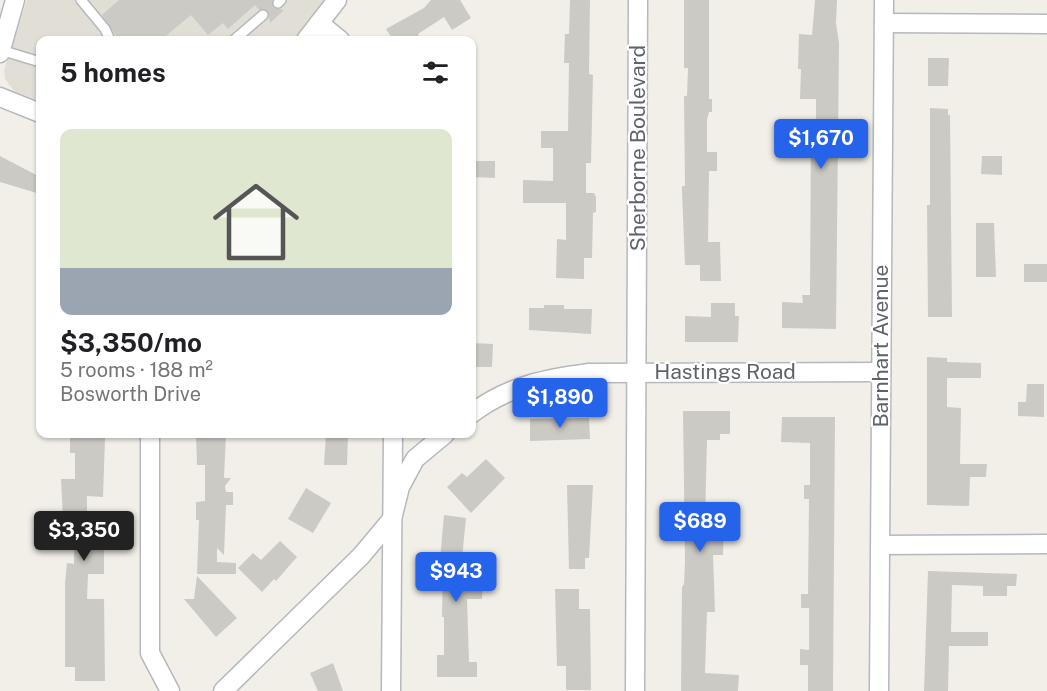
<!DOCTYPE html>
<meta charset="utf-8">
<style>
body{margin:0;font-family:"Public Sans",sans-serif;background:#f2f2f2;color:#202124;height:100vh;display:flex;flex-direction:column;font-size:22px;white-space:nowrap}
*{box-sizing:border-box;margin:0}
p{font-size:20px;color:#757577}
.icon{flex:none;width:33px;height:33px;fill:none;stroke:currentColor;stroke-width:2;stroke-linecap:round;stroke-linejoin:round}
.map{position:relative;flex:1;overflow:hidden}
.side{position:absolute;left:36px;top:36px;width:440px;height:402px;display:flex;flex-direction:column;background:#fff;border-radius:12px;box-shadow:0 2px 4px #0004}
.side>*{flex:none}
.price{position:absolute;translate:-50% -51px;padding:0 14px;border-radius:6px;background:#2563eb;color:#fff;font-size:20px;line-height:39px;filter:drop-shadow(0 2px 3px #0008)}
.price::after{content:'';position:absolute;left:50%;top:36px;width:18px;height:14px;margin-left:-9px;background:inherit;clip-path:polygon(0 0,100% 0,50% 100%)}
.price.selected{background:#222;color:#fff}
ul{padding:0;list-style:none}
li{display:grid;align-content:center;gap:12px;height:318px;padding:0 24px}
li+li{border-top:2px solid #e0e0e0}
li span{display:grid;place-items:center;height:186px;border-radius:12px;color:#555}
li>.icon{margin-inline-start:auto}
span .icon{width:108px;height:108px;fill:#fffc;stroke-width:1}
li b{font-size:26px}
h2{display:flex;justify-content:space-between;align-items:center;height:72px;padding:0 24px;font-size:26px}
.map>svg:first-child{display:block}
.education{fill:#e1ded6}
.building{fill:#cccac5}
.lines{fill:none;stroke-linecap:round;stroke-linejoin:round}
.lane-casing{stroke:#b5b8bc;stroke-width:12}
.street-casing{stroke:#b5b8bc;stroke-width:21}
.lane{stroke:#fff;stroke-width:9}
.street{stroke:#fff;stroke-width:18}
.labels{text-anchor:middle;stroke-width:4.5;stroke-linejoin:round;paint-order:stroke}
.street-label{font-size:21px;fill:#5f6368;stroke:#fff}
</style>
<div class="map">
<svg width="1047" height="691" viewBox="0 0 1047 691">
<rect width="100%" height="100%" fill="#f1efe8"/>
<polygon class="education" points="27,0 324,0 294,40 40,40 40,101 14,91 5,79 4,70"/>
<g class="building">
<polygon points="119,0 272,0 274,8 284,10 270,23 268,11 259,10 255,5 228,29 223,23 208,35 191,15 161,40 119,40 102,15"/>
<polygon points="431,0 460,0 471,18 452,30 444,17 418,34 421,40 393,40 386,29 424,8"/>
<polygon points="570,0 590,0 589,74 593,75 591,163 586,163 586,193 594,193 596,197 596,212 593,213 592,258 584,258 584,279 556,278 557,239 566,240 566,203 523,203 523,180 553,181 553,148 541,148 541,131 568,131 569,63 564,63 565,34 569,34"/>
<polygon points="684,0 709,0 709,99 712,99 712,112 709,112 707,120 707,152 717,152 717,171 709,171 708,242 720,242 721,281 700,281 700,265 685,265 682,192 682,186 685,186 684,96 687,96 688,68 684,68"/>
<polygon points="815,0 837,0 836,23 839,43 836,329 782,328 782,302 803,303 802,295 810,295 811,129 816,130 816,99 800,99 801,69 798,69 799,34 812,35"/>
<polygon points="928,58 949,58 948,86 928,86"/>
<polygon points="930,108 948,109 948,115 950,115 952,317 928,317 927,205 930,205"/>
<polygon points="0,156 40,177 40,194 0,182"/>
<polygon points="982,156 1002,156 1002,175 981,174"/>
<polygon points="473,161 495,161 495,178 473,177"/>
<polygon points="976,223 994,223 996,277 976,277"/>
<rect x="1024" y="264" width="23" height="18"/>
<polygon points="711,303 735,303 735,316 739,316 738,342 685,342 685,316 711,317"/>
<polygon points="544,305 564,305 564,309 592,309 591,334 529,330 529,308 544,308"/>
<polygon points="471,343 493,344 492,367 471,367"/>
<polygon points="927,357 947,358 947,362 981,363 981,378 947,378 947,407 961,408 960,464 987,464 986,477 970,477 969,506 927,505"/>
<polygon points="1027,384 1044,384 1044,417 1018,416 1018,402 1026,402"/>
<polygon points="683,411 730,411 730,434 720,434 720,440 707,440 705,522 724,523 723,555 713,555 715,612 707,612 705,673 739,675 738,691 681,691 682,587 684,584 685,561"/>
<polygon points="782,417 835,417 833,691 808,691 808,665 800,665 800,649 809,650 809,608 801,608 801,594 808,594 809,499 804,499 804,485 810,485 810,443 781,442"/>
<polygon points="589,418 590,439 530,441 530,419"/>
<polygon points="75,434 100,434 100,438 105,438 103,497 87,496 87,531 100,531 100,547 104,548 104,574 88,574 87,599 104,599 105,681 75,681 75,667 65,667 65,584 67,563 74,564 74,519 63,519 61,479 75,479 75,453 70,453 70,435"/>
<polygon points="196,434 226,434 224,478 231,478 225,486 226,492 233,492 233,505 226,505 224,555 217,548 217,562 236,563 236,574 197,574 199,520 196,520 196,502 205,501 205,465 197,465"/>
<polygon points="326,434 348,434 347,465 324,465"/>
<polygon points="486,459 505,478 471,513 447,487 462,473 467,477"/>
<polygon points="567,485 593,485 589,558 585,558 585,569 569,569"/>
<polygon points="306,488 331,503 313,533 288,519"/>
<polygon points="444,515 466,518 461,569 467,569 467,579 483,579 482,599 467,599 469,662 477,662 477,677 437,677 437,655 444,655 444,617 442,617 443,560 440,560"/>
<polygon points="280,541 297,557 276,581 274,579 262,592 238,568 253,553 261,560"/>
<polygon points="928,571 1017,574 1016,586 1007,586 1007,596 983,596 983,586 952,585 951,632 988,632 988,646 949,646 948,691 924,691"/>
<polygon points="197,576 237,618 216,637 184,599 194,599"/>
<polygon points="555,589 579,589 579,609 590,609 591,690 566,690 566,666 557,666"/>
<polygon points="333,663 343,691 318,691 310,673"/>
</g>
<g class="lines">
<defs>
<g id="lane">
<polyline points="81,0 105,29 110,40"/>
<polyline points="278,3 281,0"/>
<polyline points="234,40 263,15"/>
<polyline points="1,50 40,62"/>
</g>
<g id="street">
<polyline points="319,23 340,40"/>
<polyline points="884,23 1047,24"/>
<polyline points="306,40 337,0"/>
<polyline points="0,53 15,0"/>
<polyline points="0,97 40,113"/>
<path d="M471 414C508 386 544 379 589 373L881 372"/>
<polyline points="150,434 150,653 170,691"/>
<polyline points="881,545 1047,544"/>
<polyline points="223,691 361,556 392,519 400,487 415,459 445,434"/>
<polyline points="391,691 393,434"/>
<polyline points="635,691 638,0"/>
<polyline points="879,691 884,0"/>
</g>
</defs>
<use href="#lane" class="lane-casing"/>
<use href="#street" class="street-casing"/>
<use href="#lane" class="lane"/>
<use href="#street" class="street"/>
</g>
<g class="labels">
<g class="street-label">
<text transform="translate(638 148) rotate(-90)" y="7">Sherborne Boulevard</text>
<text transform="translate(881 346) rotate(-90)" y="7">Barnhart Avenue</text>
<text x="725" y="379">Hastings Road</text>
</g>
</g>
</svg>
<b class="price" style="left:821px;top:170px">$1,670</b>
<b class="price" style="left:560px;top:429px">$1,890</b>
<b class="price" style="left:700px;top:553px">$689</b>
<b class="price selected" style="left:84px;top:562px">$3,350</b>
<b class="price" style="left:456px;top:603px">$943</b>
<section class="side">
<h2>5 homes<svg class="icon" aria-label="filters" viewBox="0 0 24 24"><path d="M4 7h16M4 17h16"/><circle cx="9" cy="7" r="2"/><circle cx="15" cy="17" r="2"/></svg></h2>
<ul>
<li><span style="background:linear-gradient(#dfe7d0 75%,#9aa5b1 0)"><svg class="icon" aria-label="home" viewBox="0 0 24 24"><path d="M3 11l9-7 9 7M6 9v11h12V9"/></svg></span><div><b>$3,350/mo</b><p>5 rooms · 188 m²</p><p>Bosworth Drive</p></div></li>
</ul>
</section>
</div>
